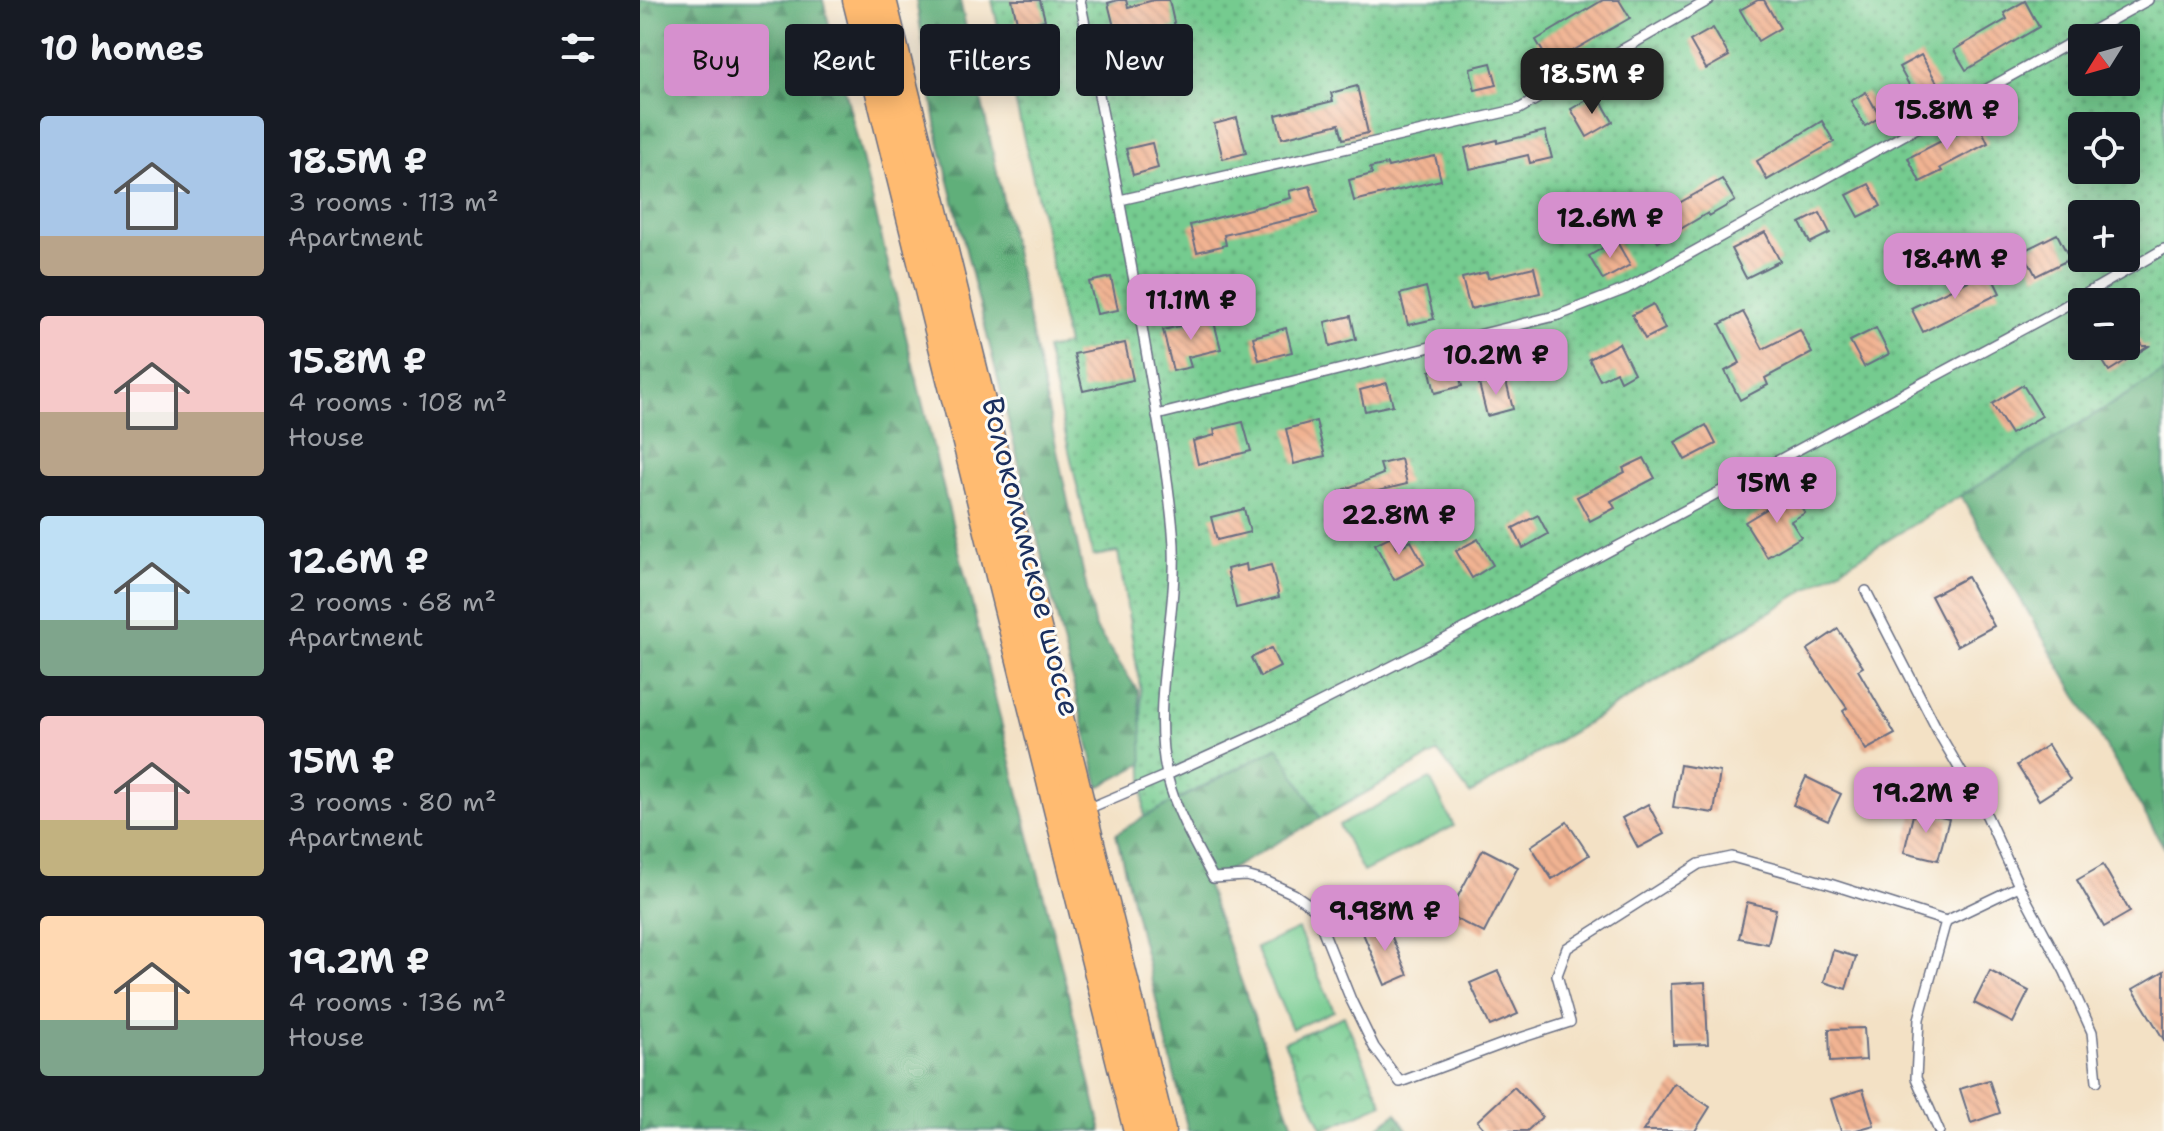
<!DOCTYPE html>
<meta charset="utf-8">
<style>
body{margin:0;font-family:"Shantell Sans",sans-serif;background:#242831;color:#f1f3f6;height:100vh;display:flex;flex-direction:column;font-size:30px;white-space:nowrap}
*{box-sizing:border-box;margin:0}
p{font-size:26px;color:#9ea1a6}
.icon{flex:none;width:44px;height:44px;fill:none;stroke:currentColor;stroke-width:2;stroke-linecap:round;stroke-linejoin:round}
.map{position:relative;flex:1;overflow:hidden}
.side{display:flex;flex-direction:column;background:#171b24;width:640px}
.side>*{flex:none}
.banner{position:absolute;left:24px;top:24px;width:760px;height:72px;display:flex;gap:16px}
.needle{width:52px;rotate:233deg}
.buttons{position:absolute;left:1428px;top:24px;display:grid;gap:16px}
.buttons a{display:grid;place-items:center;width:72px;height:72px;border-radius:8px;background:#171b24;box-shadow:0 4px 20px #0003;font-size:40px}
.price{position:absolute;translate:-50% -68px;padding:0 18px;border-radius:16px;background:#d690ce;color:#111;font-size:26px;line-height:52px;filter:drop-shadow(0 2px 4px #0008)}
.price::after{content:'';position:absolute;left:50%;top:48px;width:24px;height:18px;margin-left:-12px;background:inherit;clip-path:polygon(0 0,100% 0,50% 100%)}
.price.selected{background:#222;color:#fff}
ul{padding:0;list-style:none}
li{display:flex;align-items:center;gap:24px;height:200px;padding:0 40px}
li span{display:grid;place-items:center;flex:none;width:224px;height:160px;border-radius:8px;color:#555}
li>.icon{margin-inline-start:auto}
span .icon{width:96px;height:96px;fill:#fffc;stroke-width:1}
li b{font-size:34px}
h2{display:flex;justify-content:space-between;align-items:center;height:96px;padding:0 40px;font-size:34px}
.pill{padding:0 28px;border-radius:8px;background:#171b24;box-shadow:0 4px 20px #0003;font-size:28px;line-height:72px}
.pill.selected{background:#d690ce;color:#111}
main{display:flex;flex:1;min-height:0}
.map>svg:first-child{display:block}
.forest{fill:url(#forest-firs);stroke:#3e6f6c;stroke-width:2}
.park{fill:url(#park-crowns);stroke:#487d76;stroke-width:2}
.garden{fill:url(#garden-dots);stroke:#487d76;stroke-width:2;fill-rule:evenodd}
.pitch{fill:#75cb8f;stroke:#487d76;stroke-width:2}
.building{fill:url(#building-back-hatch)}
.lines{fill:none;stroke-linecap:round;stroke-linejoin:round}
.service-casing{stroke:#676d82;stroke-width:12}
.primary-casing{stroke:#676d82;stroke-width:31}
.service{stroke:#fff;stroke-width:9}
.primary{stroke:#ffbb71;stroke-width:28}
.labels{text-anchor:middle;stroke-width:6;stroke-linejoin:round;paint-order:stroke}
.street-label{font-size:30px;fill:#1b2f5e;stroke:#fdfcf7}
</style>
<main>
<section class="side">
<h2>10 homes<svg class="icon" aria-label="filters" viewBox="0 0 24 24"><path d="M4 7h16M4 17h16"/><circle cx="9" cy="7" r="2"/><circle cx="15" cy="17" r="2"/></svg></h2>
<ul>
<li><span style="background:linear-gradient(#a9c7e8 75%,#b9a48a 0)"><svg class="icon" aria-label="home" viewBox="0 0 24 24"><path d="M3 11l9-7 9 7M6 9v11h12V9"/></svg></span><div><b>18.5M ₽</b><p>3 rooms · 113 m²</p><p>Apartment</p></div></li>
<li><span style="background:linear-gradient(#f6c9c9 60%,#b9a48a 0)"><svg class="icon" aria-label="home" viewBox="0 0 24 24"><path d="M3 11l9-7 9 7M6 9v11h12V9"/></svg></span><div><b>15.8M ₽</b><p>4 rooms · 108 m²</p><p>House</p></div></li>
<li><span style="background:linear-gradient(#bfe0f5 65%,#7fa58c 0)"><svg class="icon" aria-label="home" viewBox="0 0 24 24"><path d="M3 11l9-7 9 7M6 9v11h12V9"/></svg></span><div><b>12.6M ₽</b><p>2 rooms · 68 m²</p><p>Apartment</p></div></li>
<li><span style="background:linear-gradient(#f6c9c9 65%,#c2b280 0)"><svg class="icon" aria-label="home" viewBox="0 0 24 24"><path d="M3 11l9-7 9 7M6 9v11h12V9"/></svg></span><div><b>15M ₽</b><p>3 rooms · 80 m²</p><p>Apartment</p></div></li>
<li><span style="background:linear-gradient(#ffd9b3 65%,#7fa58c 0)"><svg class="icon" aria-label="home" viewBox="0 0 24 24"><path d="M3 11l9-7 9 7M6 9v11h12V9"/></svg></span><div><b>19.2M ₽</b><p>4 rooms · 136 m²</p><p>House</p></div></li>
</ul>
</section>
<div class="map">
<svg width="1524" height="1131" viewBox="0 0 1524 1131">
<defs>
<pattern id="forest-firs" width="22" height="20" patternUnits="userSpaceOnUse" patternTransform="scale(2)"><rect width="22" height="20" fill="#60af7a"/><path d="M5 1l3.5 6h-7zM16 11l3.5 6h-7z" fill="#4e8f67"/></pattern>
<pattern id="park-crowns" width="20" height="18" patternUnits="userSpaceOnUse" patternTransform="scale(2)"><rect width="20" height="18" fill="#75cb8f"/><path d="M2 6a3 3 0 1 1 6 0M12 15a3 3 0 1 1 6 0" fill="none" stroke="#5fa578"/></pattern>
<pattern id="garden-dots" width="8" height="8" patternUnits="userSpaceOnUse" patternTransform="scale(2)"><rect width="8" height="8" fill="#75cb8f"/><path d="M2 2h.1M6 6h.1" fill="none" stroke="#5fa578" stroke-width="1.8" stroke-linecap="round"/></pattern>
<pattern id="building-back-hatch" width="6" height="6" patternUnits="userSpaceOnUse" patternTransform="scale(2)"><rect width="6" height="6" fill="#f1b392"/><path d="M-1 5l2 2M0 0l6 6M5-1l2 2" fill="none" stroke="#ce9a80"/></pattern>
</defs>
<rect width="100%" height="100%" fill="#fdfcf7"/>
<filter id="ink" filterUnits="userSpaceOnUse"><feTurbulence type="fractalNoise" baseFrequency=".0125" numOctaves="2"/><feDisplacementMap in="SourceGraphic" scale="16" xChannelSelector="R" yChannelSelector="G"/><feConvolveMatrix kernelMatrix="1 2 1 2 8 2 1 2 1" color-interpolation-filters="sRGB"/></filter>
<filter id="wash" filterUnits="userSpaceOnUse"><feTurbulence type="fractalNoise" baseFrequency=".006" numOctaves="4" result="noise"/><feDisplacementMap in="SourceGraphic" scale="32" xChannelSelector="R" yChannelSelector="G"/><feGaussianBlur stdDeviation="1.8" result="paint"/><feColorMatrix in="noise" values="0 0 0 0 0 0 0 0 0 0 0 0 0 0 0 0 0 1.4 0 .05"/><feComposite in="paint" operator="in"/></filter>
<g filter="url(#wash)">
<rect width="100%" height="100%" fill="#f3e1c5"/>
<g class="forest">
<polygon points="0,0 183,0 462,1131 0,1131"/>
<polygon points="276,0 320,0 455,627 498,691 506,762 459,787 299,141"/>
<polygon points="1524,372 1524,847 1321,496"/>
<polygon points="1113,623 830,794 798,752 566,883 655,1131 548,1131 476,834 504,817 639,747"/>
<polygon points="756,1113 768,1131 734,1131"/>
</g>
<polygon class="park" points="704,1016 743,1104 683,1130 644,1042"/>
<path class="garden" d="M352 0H1524V372L830 794 798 752 680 818 638 747 504 817 501 692 478 552 453 556 406 349 427 345 406 234ZM1442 38H1486V82H1442ZM1442 126H1486V170H1442ZM1442 214H1486V258H1442ZM1442 302H1486V346H1442Z"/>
<g class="pitch">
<polygon points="790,779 814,826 723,872 699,825"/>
<polygon points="658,929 694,1011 652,1029 616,948"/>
</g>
<g id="blocks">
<g class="building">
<polygon points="372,0 400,0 405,20 378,26"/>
<polygon points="478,0 486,0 488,7 514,0 529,0 535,27 493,37 499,59 483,63 468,3"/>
<polygon points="963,0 979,0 990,18 910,64 896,40"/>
<polygon points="1118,0 1124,0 1140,28 1118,41 1100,10"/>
<polygon points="1385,1 1399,27 1326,70 1314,50 1367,19 1364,13"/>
<polygon points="1073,28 1089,56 1066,69 1050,41"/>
<polygon points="1281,55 1299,86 1277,99 1259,67"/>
<polygon points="851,63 857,85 835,90 830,68"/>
<polygon points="717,86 728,133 703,139 699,124 642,138 636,115 693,101 691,93"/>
<polygon points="1226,92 1240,117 1225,126 1211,101"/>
<polygon points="957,94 973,122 947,137 931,109"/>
<polygon points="597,118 606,153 583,159 574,124"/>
<polygon points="1182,121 1194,142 1127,180 1117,161"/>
<polygon points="1338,122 1348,143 1300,168 1302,171 1280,182 1268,158"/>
<polygon points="905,131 912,158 890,163 888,155 830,169 825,148 857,140 857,143"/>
<polygon points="512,143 518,168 493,175 486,149"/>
<polygon points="795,156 801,180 714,201 709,180 732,174 730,168 747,164 748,167"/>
<polygon points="1082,179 1095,201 1069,216 1068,213 1018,242 1007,221"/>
<polygon points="1229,184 1241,206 1219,217 1207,195"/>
<polygon points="670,186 677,213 584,235 586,245 557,252 550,225 651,198 649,191"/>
<polygon points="1180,213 1190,233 1170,243 1160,223"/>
<polygon points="1125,232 1140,261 1106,278 1091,249"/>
<polygon points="1417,234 1430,259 1396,276 1383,251"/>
<polygon points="976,240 990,265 963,280 949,256"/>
<polygon points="894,267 900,293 830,309 822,278 847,272 848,278"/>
<polygon points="1349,271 1360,293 1283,332 1271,308"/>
<polygon points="471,277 478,310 457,314 449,282"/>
<polygon points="786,287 794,319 768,325 760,294"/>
<polygon points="1013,304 1025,329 1005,339 992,315"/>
<polygon points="1103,312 1123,349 1160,330 1172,353 1125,378 1128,385 1100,400 1085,371 1100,363 1080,324"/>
<polygon points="711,316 716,339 690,346 685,322"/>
<polygon points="573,318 581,349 548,357 551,367 533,371 523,330"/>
<polygon points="1486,318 1503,346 1509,346 1469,371 1453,346 1486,346"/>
<polygon points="646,328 652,352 619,360 613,337"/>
<polygon points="1236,328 1249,354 1224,367 1210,341"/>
<polygon points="911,336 920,374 891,381 882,343"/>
<polygon points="485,343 493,380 443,391 434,354"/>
<polygon points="979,343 994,373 980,381 976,372 960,380 949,359"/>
<polygon points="816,364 822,386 795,393 790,371"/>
<polygon points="865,378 873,409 847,416 839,384"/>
<polygon points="747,383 753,405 725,411 720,390"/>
<polygon points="1383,385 1402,416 1371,434 1352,404"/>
<polygon points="676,421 685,456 654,464 646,429"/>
<polygon points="603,422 611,451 558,464 553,441 575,435 574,429"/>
<polygon points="1066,425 1076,444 1045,460 1035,442"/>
<polygon points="1004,458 1015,478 971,501 975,508 950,521 937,497 985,472 983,468"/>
<polygon points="761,459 767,484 725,494 731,508 710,516 700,491 743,474 740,464"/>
<polygon points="1153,493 1165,513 1151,521 1161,537 1127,557 1105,522"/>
<polygon points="604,509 610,532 577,540 571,517"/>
<polygon points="898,515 908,534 883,548 873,528"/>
<polygon points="751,536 757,548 771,541 784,564 754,580 735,544"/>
<polygon points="838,539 853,565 832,578 816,551"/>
<polygon points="606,564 607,571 631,565 639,597 596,608 587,569"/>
<polygon points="1327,577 1354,626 1317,646 1291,596"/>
<polygon points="1198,629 1223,667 1218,670 1255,734 1226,750 1203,711 1207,708 1167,650"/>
<polygon points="631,648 640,667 620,677 611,658"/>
<polygon points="1408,745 1430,780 1399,800 1377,765"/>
<polygon points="1040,765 1080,772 1074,813 1033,807"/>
<polygon points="1166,777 1201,794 1188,821 1153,805"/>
<polygon points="1008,804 1024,834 998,848 982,818"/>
<polygon points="1274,811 1309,819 1298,860 1264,852"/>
<polygon points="927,822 949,855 912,879 891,846"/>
<polygon points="843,849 878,867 844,933 808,915"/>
<polygon points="1463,865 1490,912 1464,927 1437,880"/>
<polygon points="1107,902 1136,909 1128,944 1099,938"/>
<polygon points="745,921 768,975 745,985 722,931"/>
<polygon points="1193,950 1216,957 1206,989 1184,982"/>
<polygon points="858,971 878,1014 850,1026 830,983"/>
<polygon points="1350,971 1389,991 1373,1023 1334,1003"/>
<polygon points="1524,971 1524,1040 1493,989"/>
<polygon points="1065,982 1068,1044 1033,1045 1031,984"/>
<polygon points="1224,1028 1226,1060 1190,1062 1189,1029"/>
<polygon points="1349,1080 1360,1113 1331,1123 1320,1089"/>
<polygon points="1034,1083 1070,1107 1055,1131 1003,1131"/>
<polygon points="874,1087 902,1117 887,1131 846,1131 837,1121"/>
<polygon points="1223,1089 1234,1125 1213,1131 1201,1131 1191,1099"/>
</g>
</g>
</g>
<g filter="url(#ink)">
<use href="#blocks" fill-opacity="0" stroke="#676d82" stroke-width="2"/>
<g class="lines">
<defs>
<g id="service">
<path d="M440 0C463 113 485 226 504 339 515 403 527 467 533 531 541 613 508 699 528 779 537 814 556 846 573 878L606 876 628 882 654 894 674 908 711 1000 734 1047 760 1082 868 1042 930 1022 917 975 927 948 1059 864 1092 857 1190 884 1306 921 1279 1019 1276 1078 1299 1131"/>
<polyline points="480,200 879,109 1069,0"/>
<polyline points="517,415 919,315 986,289 1508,0"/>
<polyline points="1226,591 1301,737 1347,816 1379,886 1306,921"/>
<polyline points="447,809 527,775 626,730 792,646 1411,314 1524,249"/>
<polyline points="1379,886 1425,972 1452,1032 1457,1081"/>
</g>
<g id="primary">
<polyline points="217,0 498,1131"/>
<polyline points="242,0 521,1131"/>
</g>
</defs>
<use href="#service" class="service-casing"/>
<use href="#primary" class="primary-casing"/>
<use href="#service" class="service"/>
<use href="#primary" class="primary"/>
</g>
</g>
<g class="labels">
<g class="street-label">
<text transform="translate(391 557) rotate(76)" y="10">Волоколамское шоссе</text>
</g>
</g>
</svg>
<div class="buttons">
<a><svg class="needle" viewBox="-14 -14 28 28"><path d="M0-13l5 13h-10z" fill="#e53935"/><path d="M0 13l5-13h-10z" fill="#9ea1a6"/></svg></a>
<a><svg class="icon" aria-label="locate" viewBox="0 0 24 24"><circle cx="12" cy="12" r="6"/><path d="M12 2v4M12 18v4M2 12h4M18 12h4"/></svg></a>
<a>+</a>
<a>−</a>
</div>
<b class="price selected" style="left:952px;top:116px">18.5M ₽</b>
<b class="price" style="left:1307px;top:152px">15.8M ₽</b>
<b class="price" style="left:970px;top:260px">12.6M ₽</b>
<b class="price" style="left:1315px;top:301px">18.4M ₽</b>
<b class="price" style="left:551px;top:342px">11.1M ₽</b>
<b class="price" style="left:856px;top:397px">10.2M ₽</b>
<b class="price" style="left:1137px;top:525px">15M ₽</b>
<b class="price" style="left:759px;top:557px">22.8M ₽</b>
<b class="price" style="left:1286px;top:835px">19.2M ₽</b>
<b class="price" style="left:745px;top:953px">9.98M ₽</b>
<div class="banner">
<a class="pill selected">Buy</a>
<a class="pill">Rent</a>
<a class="pill">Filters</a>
<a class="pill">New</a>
</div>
</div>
</main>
